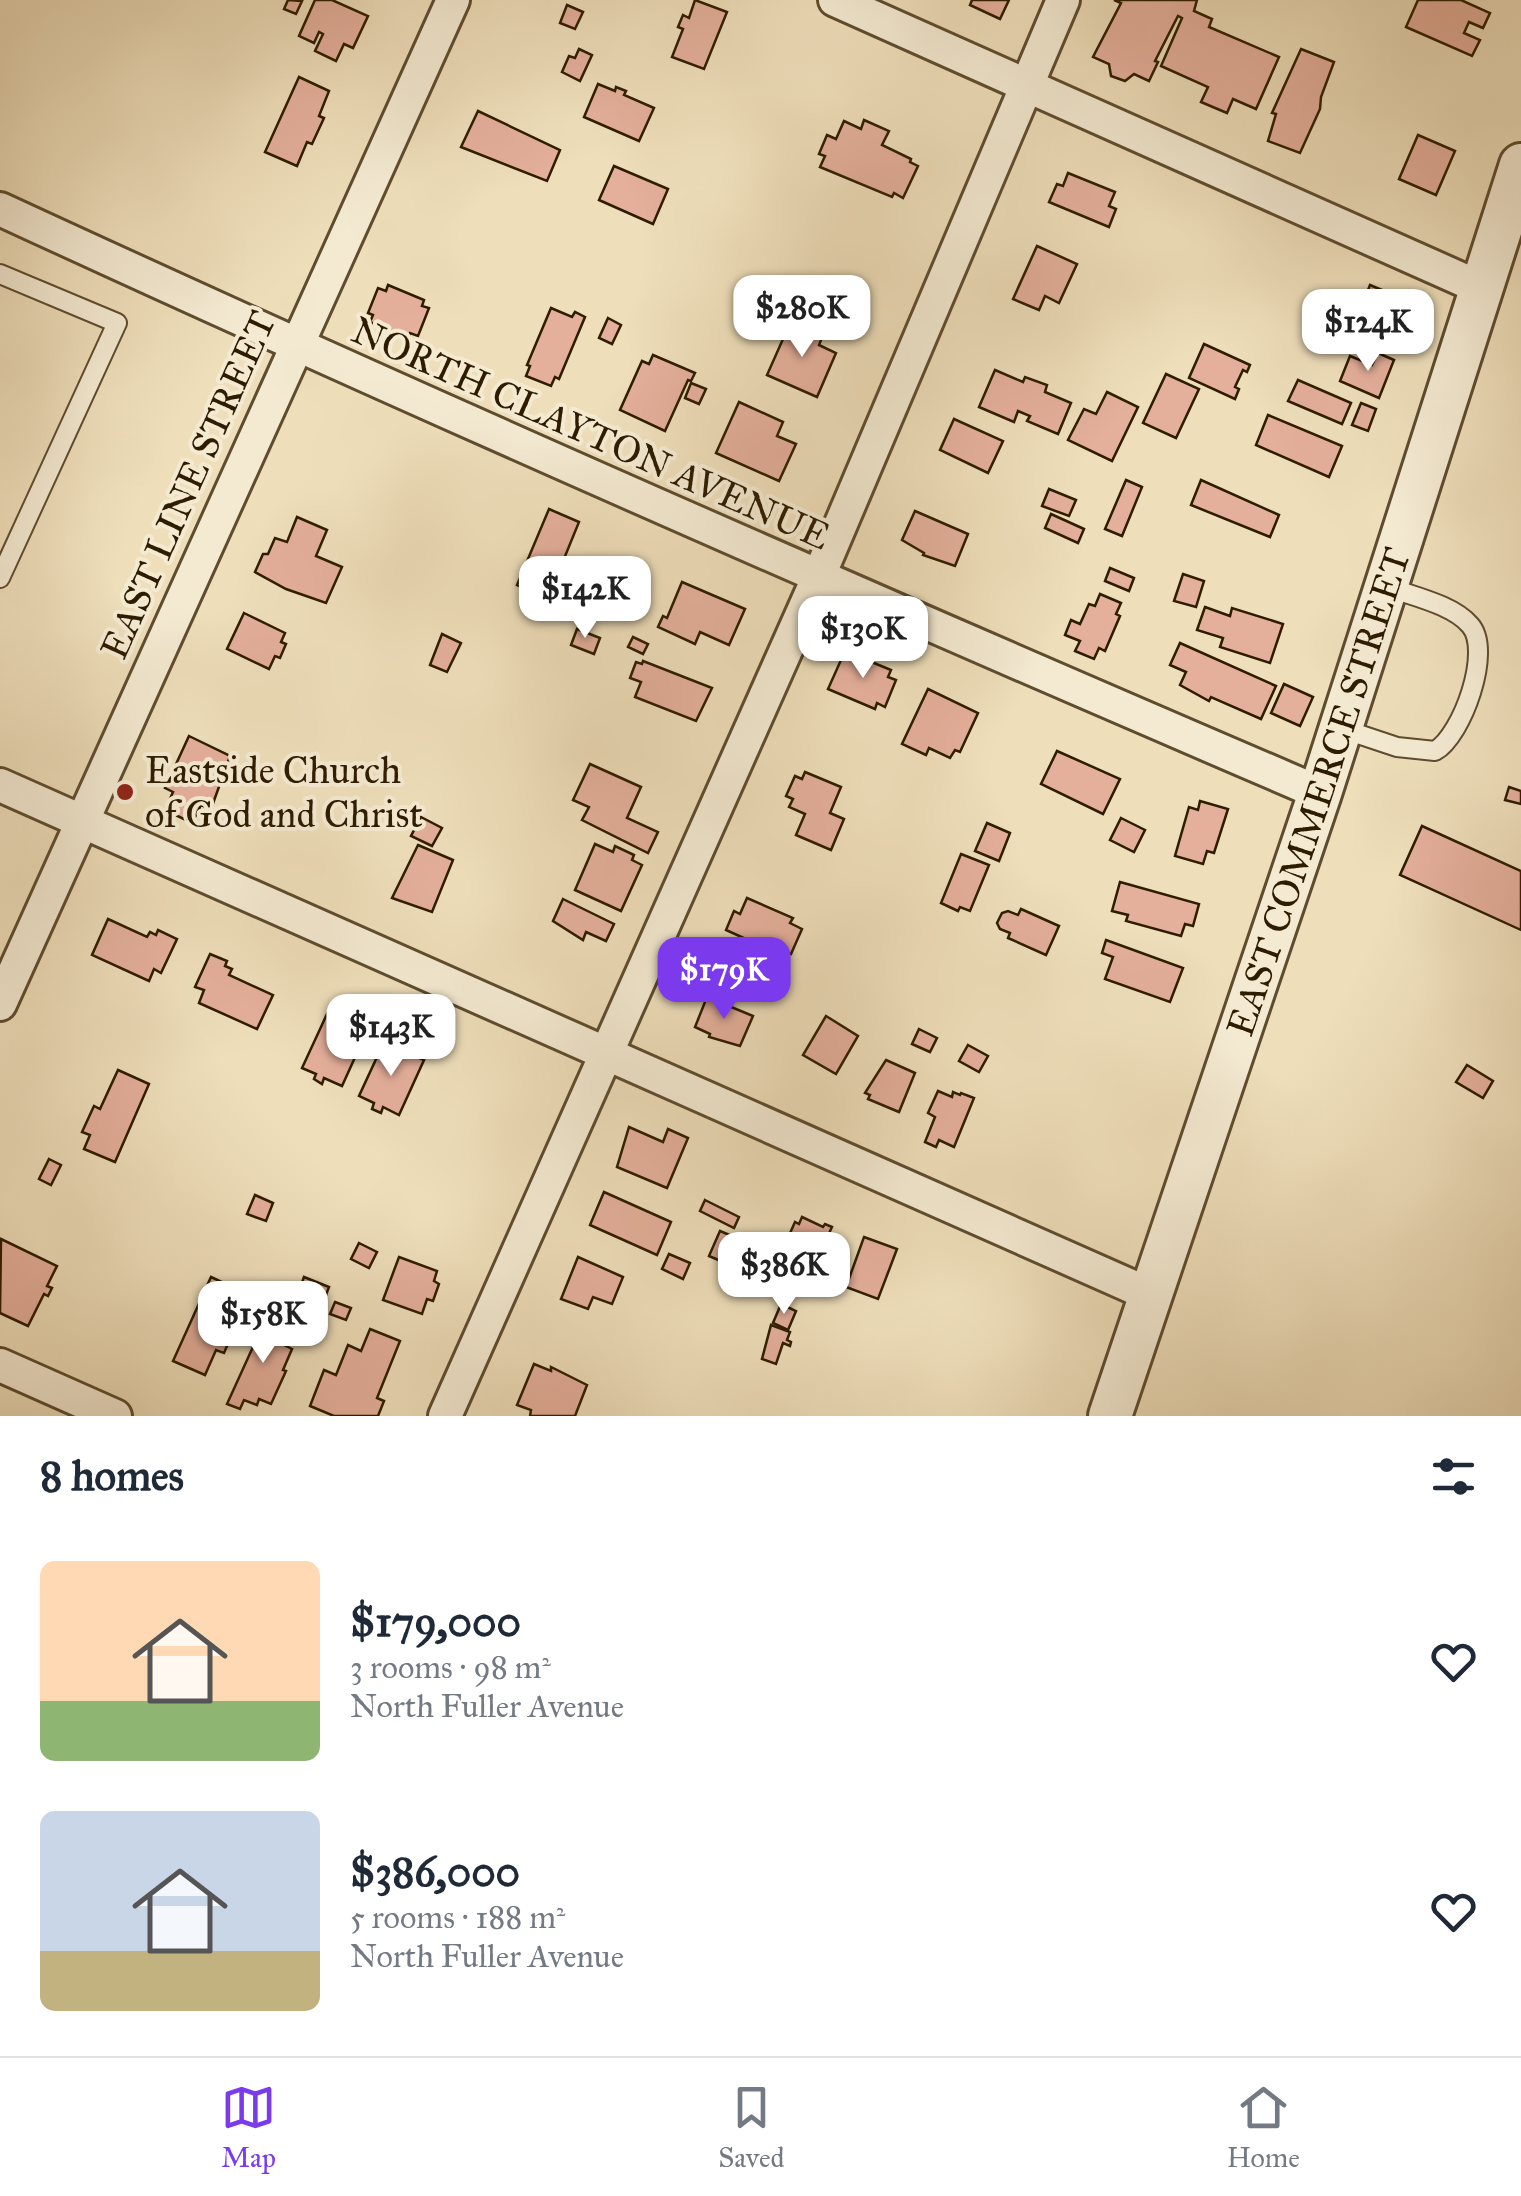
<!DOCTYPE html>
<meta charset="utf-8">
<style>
body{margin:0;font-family:"IM FELL Great Primer",serif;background:#f2f2f3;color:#1f2937;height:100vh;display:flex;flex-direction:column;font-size:38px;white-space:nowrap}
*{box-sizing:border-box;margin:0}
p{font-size:32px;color:#747a83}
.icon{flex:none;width:55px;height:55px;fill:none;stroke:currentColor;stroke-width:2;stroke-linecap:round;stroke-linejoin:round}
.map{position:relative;height:1416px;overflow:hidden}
.sheet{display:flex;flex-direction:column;background:#fff;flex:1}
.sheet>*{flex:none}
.price{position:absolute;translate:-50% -85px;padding:0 22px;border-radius:20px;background:#fff;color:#222;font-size:32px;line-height:65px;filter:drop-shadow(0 2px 5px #0008)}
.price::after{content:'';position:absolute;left:50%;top:60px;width:30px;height:22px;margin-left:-15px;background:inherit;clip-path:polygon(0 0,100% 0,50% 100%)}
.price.selected{background:#7c3aed;color:#fff}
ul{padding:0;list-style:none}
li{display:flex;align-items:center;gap:30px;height:250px;padding:0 40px}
li span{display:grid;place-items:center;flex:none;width:280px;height:200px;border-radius:15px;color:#555}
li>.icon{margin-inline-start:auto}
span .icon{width:120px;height:120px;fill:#fffc;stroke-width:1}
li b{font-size:42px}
h2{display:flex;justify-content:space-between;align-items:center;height:120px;padding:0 40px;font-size:42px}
.dock{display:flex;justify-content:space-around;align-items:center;height:140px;border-top:2px solid #e0e1e3;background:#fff;font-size:28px;color:#747a83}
.dock a{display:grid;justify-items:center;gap:5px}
.dock .selected{color:#7c3aed}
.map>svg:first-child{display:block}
.building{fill:#e4af9b;stroke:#2e1c00;stroke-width:2.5}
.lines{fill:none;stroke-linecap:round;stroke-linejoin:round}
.service-casing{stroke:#5e4c2e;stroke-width:22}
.minor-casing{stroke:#5e4c2e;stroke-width:38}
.tertiary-casing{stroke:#5e4c2e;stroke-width:48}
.service{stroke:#f4ead2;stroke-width:18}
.minor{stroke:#f4ead2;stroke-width:32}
.tertiary{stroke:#f4ead2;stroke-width:42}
.poi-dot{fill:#8f2418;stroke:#f4ead2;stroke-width:4}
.labels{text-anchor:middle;stroke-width:8;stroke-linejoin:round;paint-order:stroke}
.street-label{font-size:38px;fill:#2e1c00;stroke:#f4ead2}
.poi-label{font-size:38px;fill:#2e1c00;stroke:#f4ead2;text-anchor:start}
</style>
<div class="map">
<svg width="1521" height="1416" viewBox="0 0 1521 1416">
<rect width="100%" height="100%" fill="#eedeba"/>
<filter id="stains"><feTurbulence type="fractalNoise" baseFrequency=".002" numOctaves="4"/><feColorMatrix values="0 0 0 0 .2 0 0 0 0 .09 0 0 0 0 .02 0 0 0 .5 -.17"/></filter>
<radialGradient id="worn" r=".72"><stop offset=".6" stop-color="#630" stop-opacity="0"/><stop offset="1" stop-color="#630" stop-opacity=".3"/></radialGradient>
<g class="building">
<polygon points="288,0 302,1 296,14 284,9"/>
<polygon points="315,0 332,0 368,16 353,48 344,44 336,61 315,51 323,34 319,32 314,43 299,36"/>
<polygon points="695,0 727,12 704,69 672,57 683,29 678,27 683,15 689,18"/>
<polygon points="972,0 1009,0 1000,19 970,5"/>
<polygon points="1114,0 1197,0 1194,11 1212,19 1209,27 1279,57 1256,109 1233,99 1227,113 1201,102 1208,87 1161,66 1182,18 1178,16 1155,61 1158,62 1149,81 1134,74 1125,81 1111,76 1109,64 1093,57 1121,3"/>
<polygon points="1418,0 1461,0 1490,13 1483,28 1469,22 1464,33 1480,40 1472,56 1406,27"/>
<polygon points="567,5 583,12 575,29 560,23"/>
<polygon points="579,49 592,55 580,81 562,72 569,56 575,58"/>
<polygon points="1301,49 1334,62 1321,97 1320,109 1300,153 1268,141 1276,114 1272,113"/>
<polygon points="299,77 329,91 319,116 324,118 312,144 307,142 297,166 265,152"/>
<polygon points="598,84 615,91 616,87 626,91 624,95 654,108 639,141 584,117"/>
<polygon points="478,111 560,150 547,181 461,147"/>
<polygon points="864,120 889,131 882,145 911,159 910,162 918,166 903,198 894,193 892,197 820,167 825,156 819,154 827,135 836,139 844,121 861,129"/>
<polygon points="1418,135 1455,151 1436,195 1399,179"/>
<polygon points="614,166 668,189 653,224 599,200"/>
<polygon points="1068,173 1115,192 1109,206 1116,209 1109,227 1049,202 1057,184 1063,186"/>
<polygon points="1037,246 1077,264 1059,303 1045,296 1039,310 1013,299"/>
<polygon points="388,285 424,300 422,306 429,308 418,336 410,333 408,338 370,322 373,315 368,313 378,288 386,291"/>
<polygon points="1370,285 1408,301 1394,334 1357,318"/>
<polygon points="551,308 572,317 575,312 585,317 559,379 555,377 551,386 526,376 530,366 527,365"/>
<polygon points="608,318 621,325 612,344 599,338"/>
<polygon points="791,321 823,335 819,345 836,353 817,397 767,375"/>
<polygon points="1204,344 1250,365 1247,372 1243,370 1235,387 1239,389 1235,399 1189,378"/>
<polygon points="1378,353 1394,360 1379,398 1340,381 1350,356 1372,365"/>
<polygon points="653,355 695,373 691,381 688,380 665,431 620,410 642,361 649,364"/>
<polygon points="995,370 1023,382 1025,377 1047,385 1045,392 1071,403 1058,434 1027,421 1030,416 1018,411 1014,422 979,407"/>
<polygon points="1166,374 1199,389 1176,438 1143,423"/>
<polygon points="1298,380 1351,403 1342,424 1288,401"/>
<polygon points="691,383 706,389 699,404 685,398"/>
<polygon points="1107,392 1138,407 1112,461 1068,440 1084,409 1096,414"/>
<polygon points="739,402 783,422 777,436 796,444 779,481 716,453"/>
<polygon points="1361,403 1376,409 1368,431 1352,425"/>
<polygon points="1268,415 1342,446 1329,477 1256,445"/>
<polygon points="954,419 1003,441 988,473 940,450"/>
<polygon points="1126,480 1142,487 1122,536 1105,529"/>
<polygon points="1201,480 1279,515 1270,537 1191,505"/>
<polygon points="1049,489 1076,500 1069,516 1042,506"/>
<polygon points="549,509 579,522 548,598 517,585"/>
<polygon points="915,511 968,534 955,566 923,555 924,553 902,540"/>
<polygon points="1051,514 1084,529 1078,543 1045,528"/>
<polygon points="297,517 327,530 316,556 342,567 326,603 286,589 255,572 263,554 268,554 275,538 287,542"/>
<polygon points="1110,568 1134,578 1129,591 1105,581"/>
<polygon points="1183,574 1204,581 1196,607 1174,601"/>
<polygon points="682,582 745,609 729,645 700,632 695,644 658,627 663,616 667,618"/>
<polygon points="1100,594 1121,603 1116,614 1120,616 1105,651 1099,648 1094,659 1075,651 1080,641 1065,635 1071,620 1080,624 1089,604 1095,606"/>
<polygon points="1205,607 1230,616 1232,608 1283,624 1270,663 1220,647 1223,638 1197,630"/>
<polygon points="244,613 285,633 281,642 286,644 280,658 275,656 269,669 227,649"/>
<polygon points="577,629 600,638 594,654 571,645"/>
<polygon points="442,634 461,643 447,672 430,665"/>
<polygon points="633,637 648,644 643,654 628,647"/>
<polygon points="1180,643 1276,686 1261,719 1211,697 1209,701 1180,685 1186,672 1170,665"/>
<polygon points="845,651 891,670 888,677 896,680 885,707 877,703 875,709 828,689"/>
<polygon points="643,661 712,688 696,721 635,697 641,682 630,678 636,662 642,664"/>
<polygon points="1284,684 1313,697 1300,726 1271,713"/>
<polygon points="928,689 978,713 960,752 955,750 950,758 929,748 926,755 902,744"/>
<polygon points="189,736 230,756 211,809 201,805 192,823 165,810 173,792 165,788"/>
<polygon points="1057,751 1120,779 1103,814 1041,784"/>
<polygon points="590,764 641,787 627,818 658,832 648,853 582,820 589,807 573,800"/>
<polygon points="805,772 841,787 830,813 844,819 831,850 796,835 805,814 789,807 793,799 786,796 795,776 802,779"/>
<polygon points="1509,787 1521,791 1521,804 1505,800"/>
<polygon points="1200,801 1228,809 1214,853 1207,851 1203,864 1175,856 1189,807 1198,810"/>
<polygon points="421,817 442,828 432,846 411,836"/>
<polygon points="1121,818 1145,830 1134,852 1110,840"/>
<polygon points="987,823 1010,833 999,861 975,851"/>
<polygon points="1422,826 1521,871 1521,930 1400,875"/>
<polygon points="595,844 613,852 615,846 634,855 632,860 642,865 621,911 575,890"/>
<polygon points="418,845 453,860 432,912 392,898"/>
<polygon points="961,854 989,865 970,911 960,907 958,911 941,903"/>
<polygon points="1120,882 1199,904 1193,926 1185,924 1181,936 1126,921 1128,915 1112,911"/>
<polygon points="747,898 793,918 790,923 802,929 791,954 779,948 777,953 726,930 734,911 740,914"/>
<polygon points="563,899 614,924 606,941 586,932 583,940 553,921"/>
<polygon points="1021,909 1059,926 1046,955 1008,938 1010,933 1000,929 997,923 1002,913 1008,911 1018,915"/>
<polygon points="108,919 147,937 150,932 156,935 158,930 177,939 161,973 154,969 149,981 92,955"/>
<polygon points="1106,940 1183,968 1170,1002 1105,979 1113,957 1102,953"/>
<polygon points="717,952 755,968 751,978 762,983 759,991 748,986 745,994 714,981 718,973 709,970"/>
<polygon points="210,954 227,961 225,966 232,969 229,975 273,995 257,1029 199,1003 204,990 195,987"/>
<polygon points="707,997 753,1016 740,1046 709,1037 710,1034 695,1027"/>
<polygon points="327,1014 366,1033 342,1086 324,1078 322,1084 314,1079 316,1074 302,1068"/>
<polygon points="826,1016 858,1036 836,1074 803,1055"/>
<polygon points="919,1029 937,1038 930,1052 912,1044"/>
<polygon points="384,1042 424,1060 399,1115 383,1107 381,1113 372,1109 374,1103 359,1096"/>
<polygon points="968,1045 988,1056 979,1072 959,1061"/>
<polygon points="886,1060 915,1073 899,1112 868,1099 870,1095 865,1093"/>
<polygon points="1467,1065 1493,1081 1483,1098 1456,1082"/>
<polygon points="118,1070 149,1084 115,1162 84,1149 90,1135 82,1132 94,1106 100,1109"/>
<polygon points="938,1091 952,1097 953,1092 960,1095 961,1093 974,1098 954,1147 939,1140 936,1147 925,1142 935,1117 928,1113"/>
<polygon points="629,1127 663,1142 668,1129 688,1138 667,1188 617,1167"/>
<polygon points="49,1159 61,1165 51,1185 39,1179"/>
<polygon points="604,1192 671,1222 657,1255 590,1225"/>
<polygon points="255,1195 273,1203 266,1221 247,1214"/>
<polygon points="705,1200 739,1217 734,1228 700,1211"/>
<polygon points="802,1217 823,1227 825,1224 832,1227 806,1283 774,1269 795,1222 799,1224"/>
<polygon points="720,1231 746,1242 735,1267 709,1256"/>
<polygon points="864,1237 897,1249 878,1299 846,1287"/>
<polygon points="1,1239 57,1266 47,1286 52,1288 48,1296 44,1294 28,1326 0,1313"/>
<polygon points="359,1243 377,1252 369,1268 351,1259"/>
<polygon points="669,1254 690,1263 683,1279 662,1269"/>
<polygon points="399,1257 437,1271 434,1281 439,1284 433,1301 427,1299 422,1314 383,1300"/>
<polygon points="578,1257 623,1277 612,1304 593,1297 588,1309 561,1299"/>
<polygon points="211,1277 241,1291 223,1331 232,1334 224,1353 216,1350 205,1375 173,1361"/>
<polygon points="304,1277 329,1287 320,1311 295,1302"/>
<polygon points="335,1302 351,1308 346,1320 330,1314"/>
<polygon points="781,1304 796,1311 788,1330 773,1323"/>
<polygon points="267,1316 290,1326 282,1344 292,1349 283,1370 286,1371 271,1404 259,1399 257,1405 244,1400 240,1409 227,1404"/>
<polygon points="771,1325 790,1332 787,1340 791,1342 790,1346 783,1343 776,1364 762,1359"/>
<polygon points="370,1329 400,1341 377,1398 384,1401 378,1416 334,1416 310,1406 324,1370 336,1375 348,1345 361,1351"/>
<polygon points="534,1364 551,1371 551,1367 587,1385 575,1416 530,1416 531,1410 517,1405"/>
</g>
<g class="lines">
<defs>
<g id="service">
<polyline points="0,274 117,323 0,578"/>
<path d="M1340 728 1397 747 1435 751C1462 736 1493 650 1470 625 1452 604 1411 596 1385 586"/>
</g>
<g id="minor">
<polyline points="835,0 1481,288"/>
<path d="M0 209C437 411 877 603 1320 793"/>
<polyline points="0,785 1151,1295"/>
<polyline points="0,1004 453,0"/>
<polyline points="0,1365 115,1416"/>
<polyline points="445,1416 818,578 1063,0"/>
</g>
<g id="tertiary">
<path id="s1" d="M1110 1416 1320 793 1521 165"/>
</g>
</defs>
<use href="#service" class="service-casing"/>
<use href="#minor" class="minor-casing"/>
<use href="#tertiary" class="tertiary-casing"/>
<use href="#service" class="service"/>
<use href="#minor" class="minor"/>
<use href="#tertiary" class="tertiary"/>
</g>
<circle class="poi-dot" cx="125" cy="792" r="10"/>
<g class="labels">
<g class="street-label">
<text transform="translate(591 433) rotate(24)" y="13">NORTH CLAYTON AVENUE</text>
<text transform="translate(188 485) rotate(-66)" y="13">EAST LINE STREET</text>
<text dy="13" stroke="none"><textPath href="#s1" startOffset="658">EAST COMMERCE STREET</textPath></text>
</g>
<g class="poi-label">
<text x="145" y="783">Eastside Church<tspan x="145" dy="44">of God and Christ</tspan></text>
</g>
</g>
<rect width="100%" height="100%" filter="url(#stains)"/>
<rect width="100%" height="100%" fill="url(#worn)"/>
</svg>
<b class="price" style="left:802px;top:360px">$280K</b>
<b class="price" style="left:1368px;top:374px">$124K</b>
<b class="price" style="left:585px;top:641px">$142K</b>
<b class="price" style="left:863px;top:681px">$130K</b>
<b class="price selected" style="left:724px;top:1022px">$179K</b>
<b class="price" style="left:391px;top:1079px">$143K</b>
<b class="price" style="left:784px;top:1317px">$386K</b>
<b class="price" style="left:263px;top:1366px">$158K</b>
</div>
<section class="sheet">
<h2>8 homes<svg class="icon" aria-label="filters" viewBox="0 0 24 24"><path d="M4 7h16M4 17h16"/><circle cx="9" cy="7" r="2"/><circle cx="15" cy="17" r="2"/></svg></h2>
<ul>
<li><span style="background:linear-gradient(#ffd9b3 70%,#8fb573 0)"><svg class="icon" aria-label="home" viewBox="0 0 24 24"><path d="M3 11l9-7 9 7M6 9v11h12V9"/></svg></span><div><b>$179,000</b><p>3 rooms · 98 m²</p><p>North Fuller Avenue</p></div><svg class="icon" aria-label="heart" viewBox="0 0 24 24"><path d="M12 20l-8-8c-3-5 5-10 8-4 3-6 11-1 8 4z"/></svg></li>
<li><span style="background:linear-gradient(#c9d6e8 70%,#c2b280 0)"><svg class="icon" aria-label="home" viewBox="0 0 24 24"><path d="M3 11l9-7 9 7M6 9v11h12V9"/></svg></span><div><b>$386,000</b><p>5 rooms · 188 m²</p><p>North Fuller Avenue</p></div><svg class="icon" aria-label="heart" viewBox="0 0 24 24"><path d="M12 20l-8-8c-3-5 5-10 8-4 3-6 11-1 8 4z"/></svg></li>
</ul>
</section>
<nav class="dock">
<a class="selected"><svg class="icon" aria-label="map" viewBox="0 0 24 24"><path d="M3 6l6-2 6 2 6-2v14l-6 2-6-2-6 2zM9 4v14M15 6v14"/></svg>Map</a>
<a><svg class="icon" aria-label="saved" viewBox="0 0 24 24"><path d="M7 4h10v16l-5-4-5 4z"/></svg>Saved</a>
<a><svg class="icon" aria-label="home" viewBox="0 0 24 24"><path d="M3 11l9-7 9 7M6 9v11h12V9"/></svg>Home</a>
</nav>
